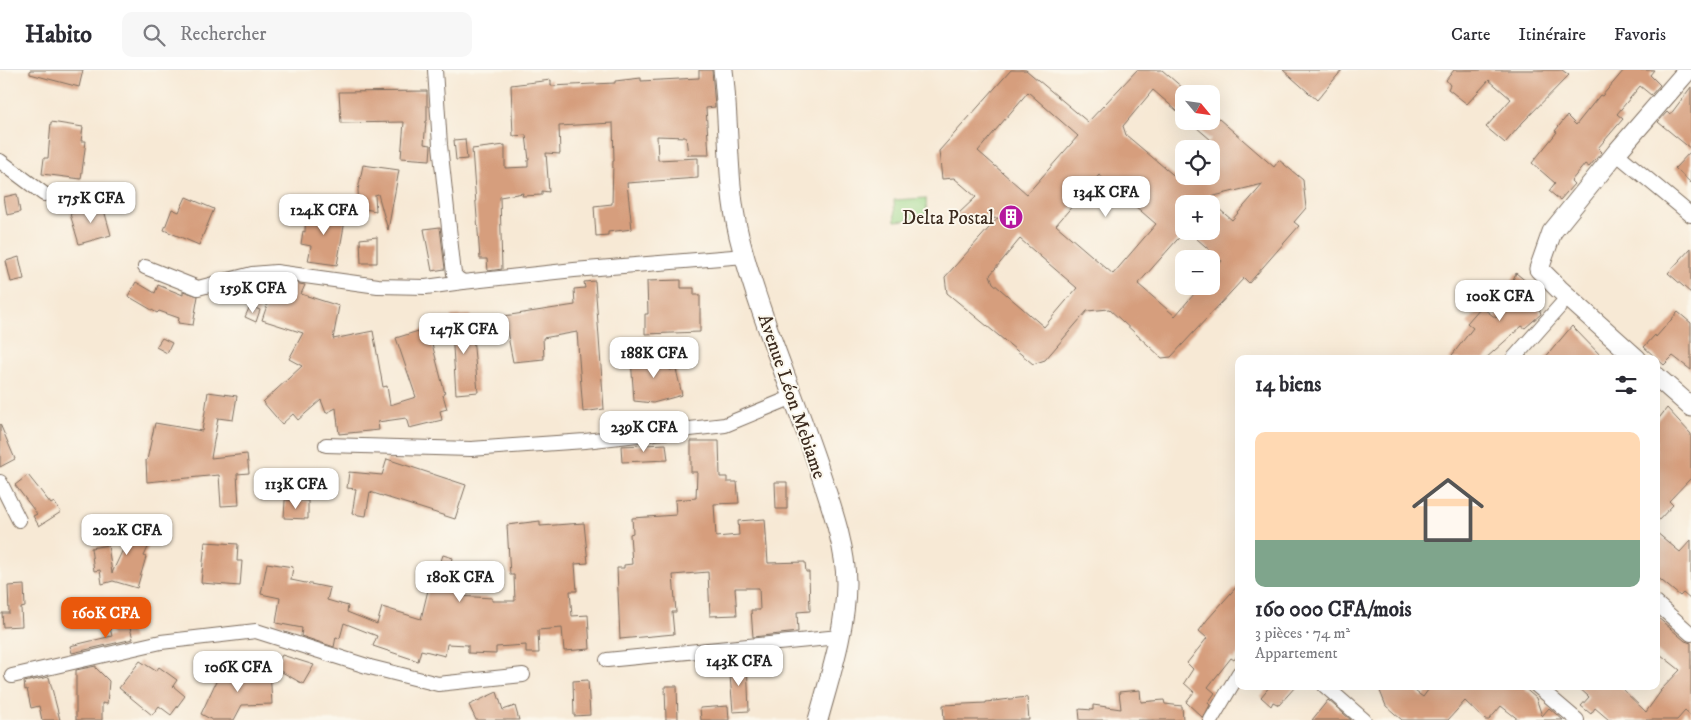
<!DOCTYPE html>
<html lang="fr">
<meta charset="utf-8">
<style>
body{margin:0;font-family:"IM FELL DW Pica",serif;background:#f7f7f7;color:#2b2b33;height:100vh;display:flex;flex-direction:column;font-size:19px;white-space:nowrap}
*{box-sizing:border-box;margin:0}
p{font-size:16px;color:#7c7c81}
.icon{flex:none;width:28px;height:28px;fill:none;stroke:currentColor;stroke-width:2;stroke-linecap:round;stroke-linejoin:round}
.map{position:relative;flex:1;overflow:hidden}
.drawer{position:absolute;left:1235px;top:285px;width:425px;height:335px;display:flex;flex-direction:column;background:#fff;border-radius:10px;box-shadow:0 5px 20px #0002}
.drawer>*{flex:none}
.needle{width:32px;rotate:119deg}
.fabs{position:absolute;left:1175px;top:15px;display:grid;gap:10px}
.fabs a{display:grid;place-items:center;width:45px;height:45px;border-radius:10px;background:#fff;box-shadow:0 5px 20px #0002;font-size:25px}
.price{position:absolute;translate:-50% -42px;padding:0 11px;border-radius:10px;background:#fff;color:#222;font-size:16px;line-height:32px;filter:drop-shadow(0 1px 2px #0008)}
.price::after{content:'';position:absolute;left:50%;top:30px;width:15px;height:11px;margin-left:-8px;background:inherit;clip-path:polygon(0 0,100% 0,50% 100%)}
.price.selected{background:#ea580c;color:#fff}
ul{padding:0;list-style:none}
li{display:grid;align-content:center;gap:10px;height:265px;padding:0 20px}
li+li{border-top:1px solid #e1e1e2}
li span{display:grid;place-items:center;height:155px;border-radius:10px;color:#555}
li>.icon{margin-inline-start:auto}
span .icon{width:90px;height:90px;fill:#fffc;stroke-width:1}
li b{font-size:21px}
h2{display:flex;justify-content:space-between;align-items:center;height:60px;padding:0 20px;font-size:21px}
header{display:flex;align-items:center;gap:30px;box-sizing:border-box;height:70px;padding:0 25px;background:#fff;border-bottom:1px solid #e1e1e2}
header strong{font-size:24px}
nav{display:flex;gap:28px;margin-inline-start:auto;font-size:18px}
.search{width:350px;height:45px;background:#f7f7f7;display:flex;align-items:center;gap:12px;box-sizing:border-box;padding:0 18px;border-radius:10px;color:#7c7c81;font-size:19px}
.map>svg:first-child{display:block}
.green{fill:#9cd78a;stroke:#6c8054}
.building{fill:#d69e7d;fill-rule:evenodd}
.lines{fill:none;stroke-linecap:round;stroke-linejoin:round}
.street-casing{stroke:#7d6d5e;stroke-width:16}
.secondary-casing{stroke:#7d6d5e;stroke-width:21}
.street{stroke:#fff;stroke-width:14}
.secondary{stroke:#fff;stroke-width:19}
.labels{text-anchor:middle;stroke-width:4;stroke-linejoin:round;paint-order:stroke}
.poi-label{font-size:19px;fill:#3b2a1e;stroke:#fbf7ec;text-anchor:end}
.street-label{font-size:19px;fill:#3b2a1e;stroke:#fbf7ec}
</style>
<header>
<strong>Habito</strong>
<div class="search"><svg class="icon" aria-label="search" viewBox="0 0 24 24"><circle cx="10" cy="10" r="6"/><path d="M15 15l6 6"/></svg>Rechercher</div>
<nav><a>Carte</a><a>Itinéraire</a><a>Favoris</a></nav>
</header>
<div class="map">
<svg width="1691" height="650" viewBox="0 0 1691 650">
<rect width="100%" height="100%" fill="#fbf7ec"/>
<filter id="ink" filterUnits="userSpaceOnUse"><feTurbulence type="fractalNoise" baseFrequency=".02" numOctaves="2"/><feDisplacementMap in="SourceGraphic" scale="10" xChannelSelector="R" yChannelSelector="G"/><feConvolveMatrix kernelMatrix="1 2 1 2 8 2 1 2 1" color-interpolation-filters="sRGB"/></filter>
<filter id="wash" filterUnits="userSpaceOnUse"><feTurbulence type="fractalNoise" baseFrequency=".0096" numOctaves="4" result="noise"/><feDisplacementMap in="SourceGraphic" scale="20" xChannelSelector="R" yChannelSelector="G"/><feGaussianBlur stdDeviation="1.12" result="paint"/><feColorMatrix in="noise" values="0 0 0 0 0 0 0 0 0 0 0 0 0 0 0 0 0 1.4 0 .05"/><feComposite in="paint" operator="in"/></filter>
<g filter="url(#wash)">
<rect width="100%" height="100%" fill="#f7e9d5"/>
<polygon class="green" points="926,128 927,149 895,151 894,130"/>
<g id="blocks">
<g class="building">
<polygon points="30,0 83,0 79,17 30,4"/>
<polygon points="699,0 712,0 715,37 706,38 709,85 688,85 686,67 657,66 658,90 698,88 698,108 627,113 632,159 608,162 608,165 596,166 594,136 612,134 613,91 614,91 613,53 559,56 560,84 546,83 549,122 542,121 542,125 522,126 523,123 500,127 502,199 488,201 487,189 480,189 472,79 505,75 505,98 528,97 528,90 529,90 526,65 513,66 511,15 551,10 551,16 615,13 615,11 641,8 641,11 699,8"/>
<path d="M1011 0H1026L1088 52 1137 0H1162L1184 19V47L1153 20 1123 56 1126 65 1178 109 1180 106H1211V79H1203L1211 70 1189 51H1211V42L1274 97 1279 90 1303 110 1306 138 1294 152 1299 156 1249 213 1244 208 1171 287 1162 288 1109 239 1087 241 1045 290 1033 294 947 223 945 207 998 148 963 151 957 145 976 127 954 108 942 109 939 81ZM1028 22 1078 66 1027 124 978 81ZM1099 105 1156 154 1113 204 1056 155ZM1263 114 1232 150 1206 128ZM1184 134H1211V161H1188L1222 191 1211 204V216H1201L1175 246 1138 214 1184 162ZM1020 169 1077 218 1044 257 993 213 990 205Z"/>
<polygon points="1283,0 1342,0 1317,30"/>
<polygon points="1454,0 1562,0 1569,5 1523,52 1505,73 1486,57 1511,29 1489,10 1467,34 1448,19 1450,15 1446,10"/>
<polygon points="1624,0 1654,0 1650,5 1660,15 1651,25 1640,16 1617,44 1623,49 1598,78 1602,82 1589,97 1585,94 1571,111 1574,114 1560,130 1549,121 1555,113 1532,93 1557,62 1555,61 1567,46 1576,55 1600,25 1602,26"/>
<polygon points="1691,17 1691,79 1658,52 1667,42 1670,45"/>
<polygon points="427,21 427,51 426,51 424,74 431,75 430,90 401,88 404,52 341,53 339,22"/>
<polygon points="51,52 83,57 81,71 86,71 81,109 42,104 44,88 48,88"/>
<polygon points="465,69 467,89 456,90 454,70"/>
<polygon points="1691,81 1691,113 1675,98"/>
<polygon points="363,95 399,100 388,160 378,124 375,125 376,141 359,138 358,120"/>
<polygon points="17,124 20,142 7,145 4,127"/>
<polygon points="186,127 214,139 199,175 164,160 172,139 179,142"/>
<polygon points="102,133 111,165 79,174 70,144"/>
<polygon points="306,139 346,145 337,195 308,191 311,176 301,174 303,161 305,162"/>
<polygon points="440,157 445,199 432,201 424,159"/>
<polygon points="377,167 377,193 361,193 360,169"/>
<polygon points="1691,178 1691,223 1668,203"/>
<polygon points="19,187 24,209 11,212 6,191"/>
<polygon points="1516,203 1541,224 1537,232 1541,244 1525,258 1522,256 1485,289 1449,289 1473,258 1467,253 1481,237 1496,248"/>
<polygon points="681,210 681,218 694,218 694,225 700,225 700,262 645,264 645,244 648,244 647,211"/>
<polygon points="595,211 604,339 583,342 577,262 543,268 544,289 513,292 504,246 575,235 574,219 585,218 584,212"/>
<polygon points="136,212 155,223 158,215 183,225 183,221 198,226 193,255 178,253 179,248 159,241 157,243 128,226"/>
<polygon points="294,213 305,215 301,224 339,236 333,269 373,261 383,317 387,316 390,335 416,327 396,268 428,258 445,324 443,325 447,339 440,341 442,350 409,358 406,348 378,352 379,360 339,364 336,338 326,343 321,330 298,350 293,344 282,354 263,332 302,296 289,289 303,263 262,250 274,215 291,221"/>
<polygon points="250,236 260,240 256,252 245,247"/>
<polygon points="1678,242 1691,253 1691,300 1673,286 1664,295 1644,277 1655,265 1656,267"/>
<polygon points="471,245 478,322 456,324 451,246"/>
<polygon points="1572,256 1604,289 1544,289"/>
<polygon points="162,268 172,273 167,283 156,277"/>
<polygon points="669,284 670,300 676,299 682,325 653,333 634,331 631,288"/>
<polygon points="208,322 237,326 233,350 218,348 211,388 247,384 249,403 237,404 239,435 221,436 219,405 147,412 146,390 147,390 155,353 202,361"/>
<polygon points="1667,338 1691,364 1691,408 1669,431 1673,435 1656,453 1656,352"/>
<polygon points="0,354 15,389 0,397"/>
<polygon points="691,371 719,371 720,407 727,407 727,412 737,412 739,433 714,434 716,467 739,465 738,451 765,449 768,493 805,492 806,502 809,502 810,541 797,542 798,562 753,567 751,540 760,540 759,518 735,518 737,545 710,546 708,502 673,505 676,542 672,542 674,564 620,569 617,498 624,498 624,495 632,494 630,464 633,463 632,448 676,445 675,430 696,428 697,402 691,402"/>
<polygon points="666,374 668,390 622,392 621,376"/>
<polygon points="387,389 466,415 455,449 370,422 366,446 352,444 356,419 347,418 349,402 382,405"/>
<polygon points="28,405 51,434 54,432 61,442 39,456 33,446 37,444 15,415"/>
<polygon points="275,412 277,427 261,428 260,414"/>
<polygon points="775,412 787,412 787,439 776,439"/>
<polygon points="285,430 308,431 308,449 284,448"/>
<polygon points="139,445 159,454 144,486 146,487 137,518 113,511 102,514 100,500 94,501 91,478 108,475 112,503"/>
<polygon points="540,451 540,456 584,453 588,493 575,494 577,521 570,521 572,546 588,545 590,579 564,581 562,558 538,560 539,583 526,583 526,575 496,577 496,584 468,583 468,575 447,574 445,586 421,580 418,591 373,576 377,566 344,553 340,568 336,567 334,577 301,566 302,558 276,553 280,528 261,524 267,493 293,497 291,510 330,518 327,530 348,536 347,542 377,554 382,537 421,549 429,516 432,517 443,485 453,488 443,519 459,523 458,526 492,528 492,531 515,531 514,505 510,505 507,455"/>
<polygon points="1656,462 1680,482 1691,470 1691,530 1683,523 1680,526 1656,506"/>
<polygon points="205,472 238,474 237,491 242,491 240,516 201,513"/>
<polygon points="1239,514 1239,583 1234,590 1231,588 1208,617 1215,623 1208,633 1210,635 1203,648 1186,632 1194,622 1184,613 1193,599 1187,593 1207,568 1199,561 1207,550"/>
<polygon points="24,515 25,537 21,538 22,556 3,557 2,543 9,543 8,516"/>
<polygon points="1656,546 1685,571 1691,573 1691,646 1685,641 1677,650 1609,650 1595,638 1591,644 1581,636 1589,627 1577,616 1619,616 1646,642 1661,621 1660,621 1680,600 1656,581"/>
<polygon points="129,554 133,569 72,583 70,576 112,566 110,558"/>
<polygon points="282,585 314,595 303,614 275,598"/>
<polygon points="140,591 156,601 159,597 177,610 173,616 185,626 171,645 159,636 152,645 119,618"/>
<polygon points="747,592 749,641 733,642 729,593"/>
<polygon points="96,596 96,598 109,611 107,634 102,633 102,650 76,650 76,600"/>
<polygon points="270,599 272,634 242,635 234,650 212,650 201,644 221,601"/>
<polygon points="49,607 60,650 42,650 39,636 31,638 27,619 25,620 24,612"/>
<polygon points="588,610 590,645 574,646 573,611"/>
<polygon points="665,616 677,616 678,650 666,650"/>
<polygon points="1270,616 1296,616 1279,635 1273,632 1271,636 1261,627"/>
<polygon points="1378,616 1408,616 1423,627 1431,616 1522,616 1536,628 1542,646 1549,638 1563,650 1519,650 1501,636 1489,650 1485,650 1465,631 1448,650 1402,650 1386,636"/>
<polygon points="1140,620 1141,632 1164,630 1165,634 1182,636 1183,650 1080,650 1079,639 1093,640 1093,635 1121,639 1119,622"/>
<polygon points="497,622 503,640 515,636 519,650 476,650 469,635"/>
<polygon points="1027,627 1029,650 944,650 943,635 986,633 986,632"/>
<polygon points="1328,630 1351,650 1312,650"/>
<polygon points="728,636 729,650 701,650 700,638"/>
</g>
</g>
</g>
<g filter="url(#ink)">
<use href="#blocks" fill-opacity="0" stroke="#7d6d5e" stroke-width="1"/>
<g class="lines">
<defs>
<g id="street">
<polyline points="435,0 440,75 454,204 457,208 463,212"/>
<polyline points="1616,83 1691,145"/>
<polyline points="0,91 44,124"/>
<polyline points="145,197 198,218 252,204 276,202 378,216 426,217 463,212 574,200 745,186"/>
<polyline points="1513,289 1568,227"/>
<polyline points="326,375 471,379 585,371 725,355 793,327"/>
<polyline points="0,412 19,450"/>
<polyline points="1656,533 1691,564"/>
<polyline points="607,590 839,567"/>
<polyline points="12,606 161,572 256,561 370,597 438,614 523,605"/>
<polyline points="1325,616 1364,650"/>
<polyline points="1537,616 1577,650"/>
<polyline points="1211,650 1239,603"/>
</g>
<g id="secondary">
<path d="M723 0C730 55 726 112 739 166 759 246 793 321 819 399 830 433 846 476 846 513 846 559 830 606 818 650"/>
<polyline points="1637,289 1559,219 1539,199 1552,162 1616,83 1688,0"/>
<polyline points="1656,306 1691,337"/>
</g>
</defs>
<use href="#street" class="street-casing"/>
<use href="#secondary" class="secondary-casing"/>
<use href="#street" class="street"/>
<use href="#secondary" class="secondary"/>
</g>
</g>
<defs>
<symbol id="building-disc" viewBox="-11 -11 22 22"><circle r="9.5" fill="#b5179e" stroke="#fbf7ec"/><path d="M-4-6H4V6H1V3H-1V6H-4ZM-2.5-4.3h1.7v1.8h-1.7ZM.8-4.3h1.7v1.8H.8ZM-2.5-1h1.7V.8h-1.7ZM.8-1h1.7V.8H.8Z" fill="#fff"/></symbol>
</defs>
<g fill-rule="evenodd">
<use href="#building-disc" x="997" y="133" width="28" height="28"/>
</g>
<g class="labels">
<g class="poi-label">
<text x="994" y="154">Delta Postal</text>
</g>
<g class="street-label">
<text transform="translate(793 326) rotate(71)" y="7">Avenue Léon Mebiame</text>
</g>
</g>
</svg>
<div class="fabs">
<a><svg class="needle" viewBox="-14 -14 28 28"><path d="M0-13l5 13h-10z" fill="#e53935"/><path d="M0 13l5-13h-10z" fill="#7c7c81"/></svg></a>
<a><svg class="icon" aria-label="locate" viewBox="0 0 24 24"><circle cx="12" cy="12" r="6"/><path d="M12 2v4M12 18v4M2 12h4M18 12h4"/></svg></a>
<a>+</a>
<a>−</a>
</div>
<b class="price" style="left:1106px;top:148px">134K CFA</b>
<b class="price" style="left:91px;top:154px">175K CFA</b>
<b class="price" style="left:324px;top:166px">124K CFA</b>
<b class="price" style="left:253px;top:244px">159K CFA</b>
<b class="price" style="left:1500px;top:252px">100K CFA</b>
<b class="price" style="left:464px;top:285px">147K CFA</b>
<b class="price" style="left:654px;top:309px">188K CFA</b>
<b class="price" style="left:644px;top:383px">239K CFA</b>
<b class="price" style="left:296px;top:440px">113K CFA</b>
<b class="price" style="left:127px;top:486px">202K CFA</b>
<b class="price" style="left:460px;top:533px">180K CFA</b>
<b class="price selected" style="left:106px;top:569px">160K CFA</b>
<b class="price" style="left:739px;top:617px">143K CFA</b>
<b class="price" style="left:238px;top:623px">106K CFA</b>
<section class="drawer">
<h2>14 biens<svg class="icon" aria-label="filters" viewBox="0 0 24 24"><path d="M4 7h16M4 17h16"/><circle cx="9" cy="7" r="2"/><circle cx="15" cy="17" r="2"/></svg></h2>
<ul>
<li><span style="background:linear-gradient(#ffd9b3 70%,#7fa58c 0)"><svg class="icon" aria-label="home" viewBox="0 0 24 24"><path d="M3 11l9-7 9 7M6 9v11h12V9"/></svg></span><div><b>160 000 CFA/mois</b><p>3 pièces · 74 m²</p><p>Appartement</p></div></li>
</ul>
</section>
</div>
